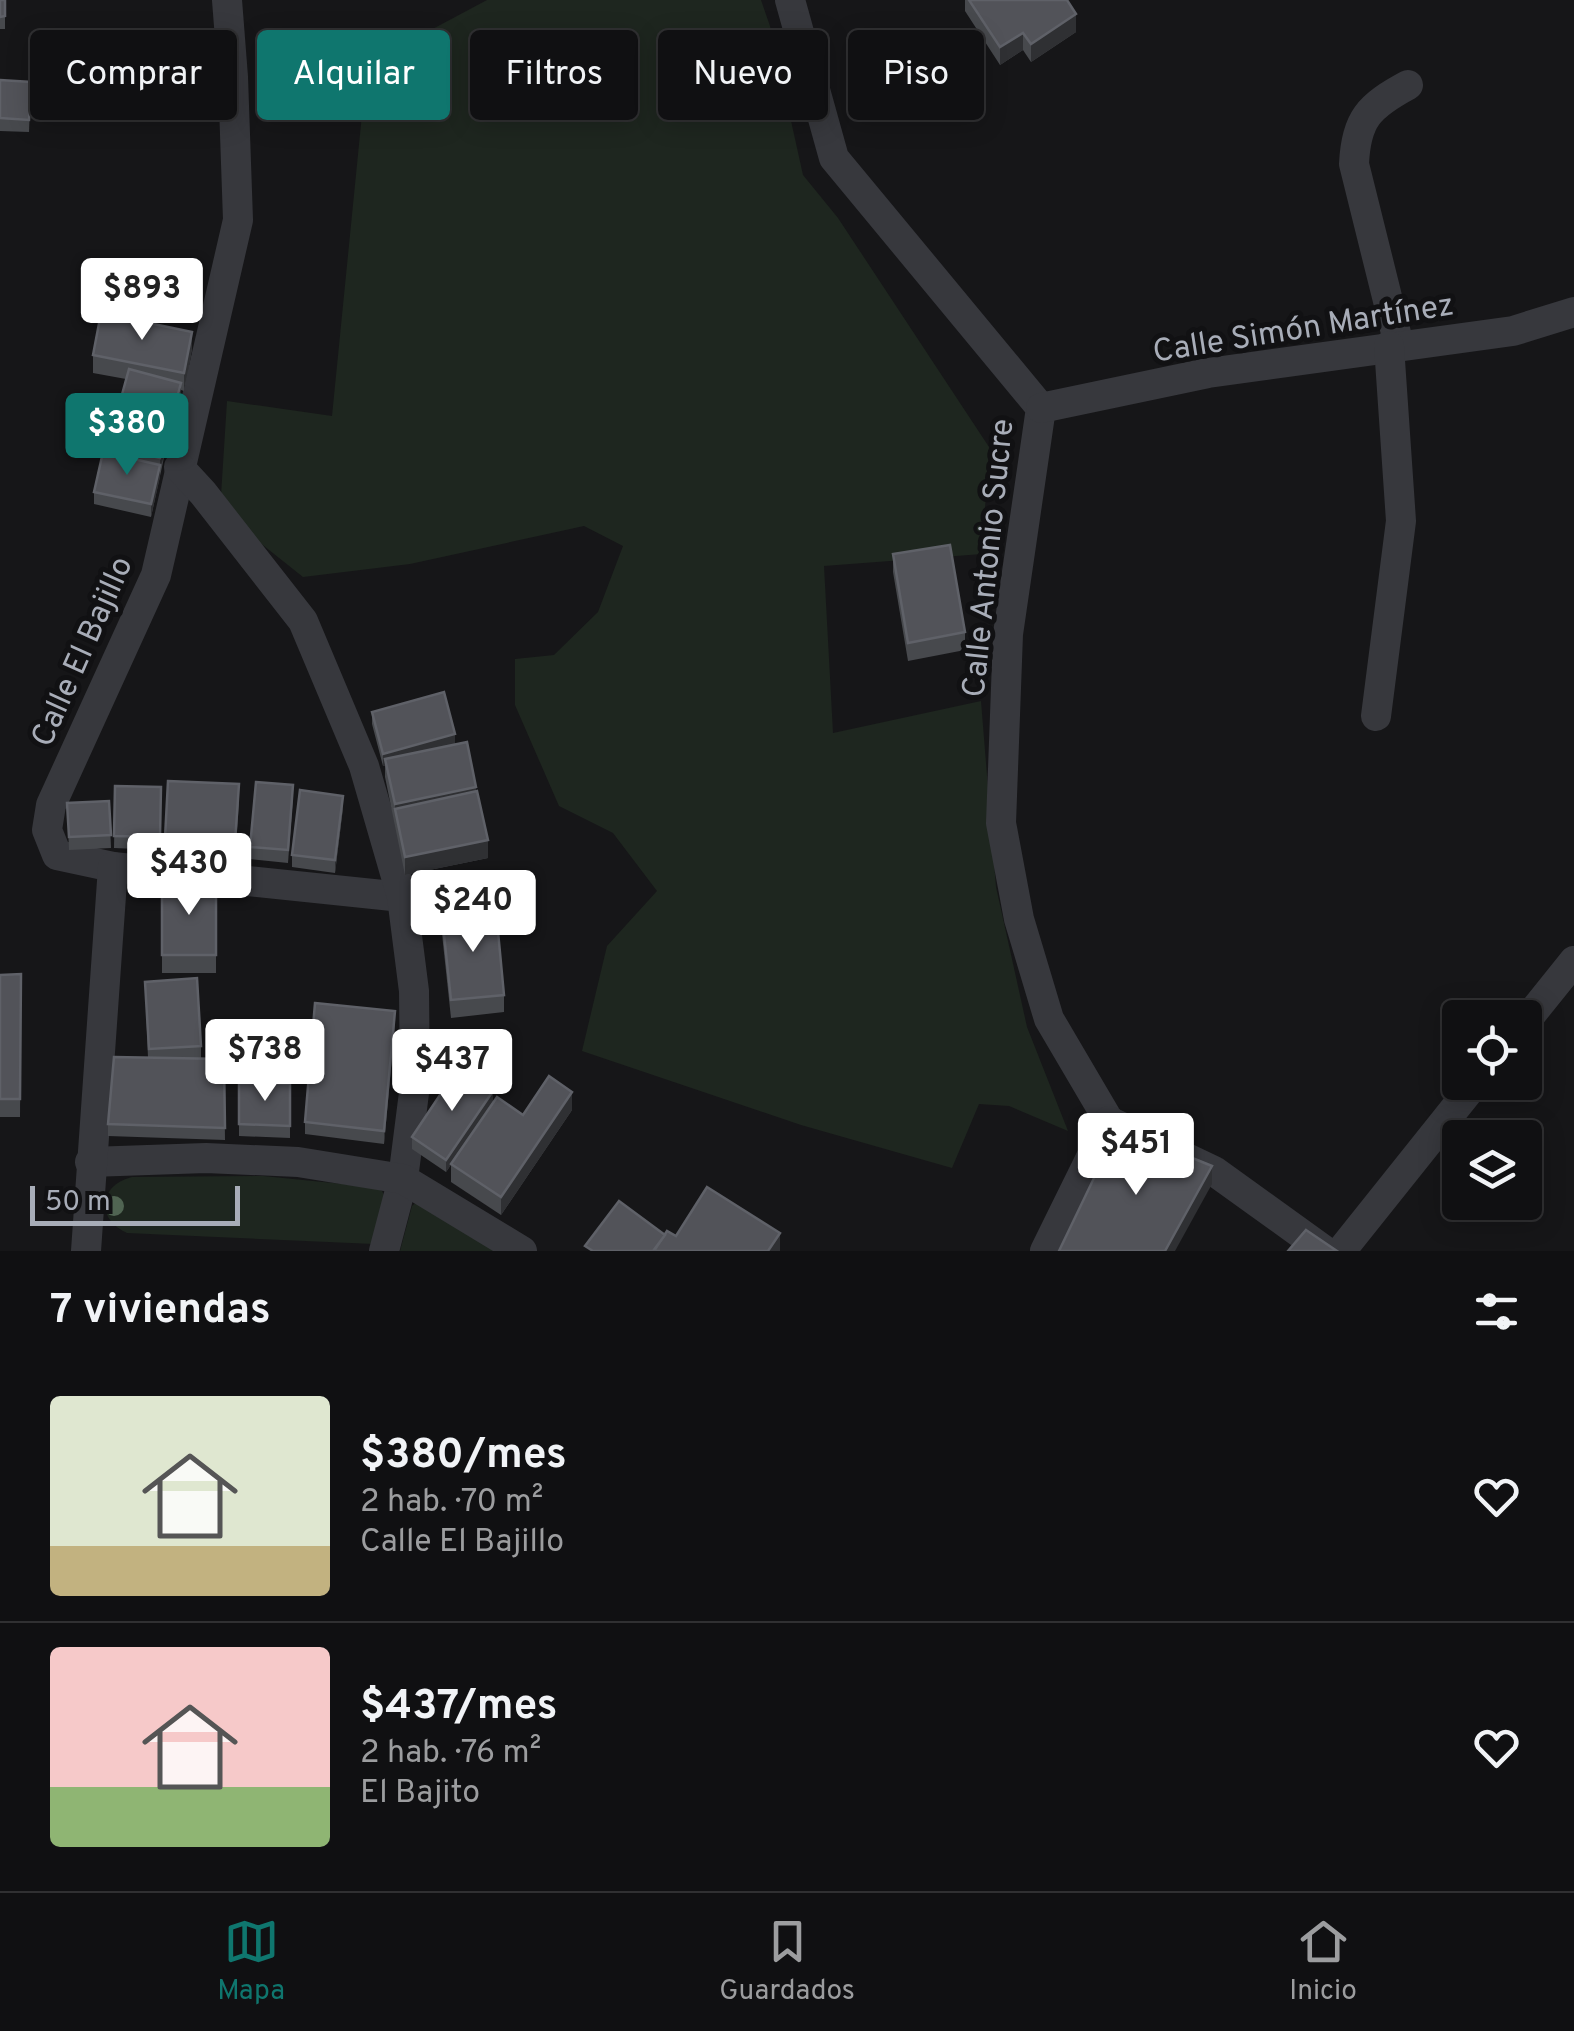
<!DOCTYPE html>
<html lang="es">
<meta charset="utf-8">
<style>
body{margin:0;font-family:Overpass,sans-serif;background:#19191b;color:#f1f3f6;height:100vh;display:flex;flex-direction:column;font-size:38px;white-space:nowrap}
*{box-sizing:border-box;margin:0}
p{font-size:32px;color:#9c9d9f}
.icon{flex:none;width:55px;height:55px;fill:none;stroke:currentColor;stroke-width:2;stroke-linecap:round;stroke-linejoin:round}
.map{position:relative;height:1251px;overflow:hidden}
.sheet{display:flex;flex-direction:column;background:#101012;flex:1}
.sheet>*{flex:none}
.hud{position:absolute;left:30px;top:30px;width:1000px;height:90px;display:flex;gap:20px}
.controls{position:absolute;left:1442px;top:1000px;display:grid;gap:20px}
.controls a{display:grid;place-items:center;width:100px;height:100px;border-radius:10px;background:#101012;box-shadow:0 5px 25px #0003,0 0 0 2px #303032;font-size:50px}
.scale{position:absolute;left:30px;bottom:25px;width:210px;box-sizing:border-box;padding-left:10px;border:5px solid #a8adb8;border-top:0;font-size:28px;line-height:35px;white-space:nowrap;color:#a8adb8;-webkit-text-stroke:8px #111113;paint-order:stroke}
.price{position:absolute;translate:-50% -85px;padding:0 22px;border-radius:10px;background:#fff;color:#222;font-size:32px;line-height:65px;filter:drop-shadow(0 2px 5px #0008)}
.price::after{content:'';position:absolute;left:50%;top:60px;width:30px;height:22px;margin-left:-15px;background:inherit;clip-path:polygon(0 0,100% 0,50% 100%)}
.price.selected{background:#0f766e;color:#fff}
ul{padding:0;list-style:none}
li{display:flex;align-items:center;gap:30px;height:250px;padding:0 50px}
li+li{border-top:2px solid #303032}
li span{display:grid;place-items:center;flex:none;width:280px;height:200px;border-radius:10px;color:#555}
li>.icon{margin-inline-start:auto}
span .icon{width:120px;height:120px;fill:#fffc;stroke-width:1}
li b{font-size:42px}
h2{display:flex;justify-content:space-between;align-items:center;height:120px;padding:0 50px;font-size:42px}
.chip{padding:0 35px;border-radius:10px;background:#101012;box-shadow:0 5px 25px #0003,0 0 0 2px #303032;font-size:35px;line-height:90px}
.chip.selected{background:#0f766e;color:#fff}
.menu{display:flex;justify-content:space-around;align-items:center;height:140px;border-top:2px solid #303032;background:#101012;font-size:28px;color:#9c9d9f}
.menu a{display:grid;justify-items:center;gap:5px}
.menu .selected{color:#0f766e}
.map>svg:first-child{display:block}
.green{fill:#1e261f}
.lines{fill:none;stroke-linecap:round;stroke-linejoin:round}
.street{stroke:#37383d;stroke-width:30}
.tree{fill:#506452}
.wall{fill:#47494d}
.shaded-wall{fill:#2f3033}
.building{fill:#525359;stroke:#5f6168;stroke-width:2.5}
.labels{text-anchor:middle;stroke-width:10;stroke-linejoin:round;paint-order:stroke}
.street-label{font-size:32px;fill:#a8adb8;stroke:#111113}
</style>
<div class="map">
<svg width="1574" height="1251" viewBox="0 0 1574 1251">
<rect width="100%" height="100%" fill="#161618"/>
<g class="green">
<polygon points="487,0 761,0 770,26 803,175 838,218 989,447 982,554 824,566 833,733 981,701 996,887 1027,1027 1068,1131 1009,1106 979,1104 952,1168 801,1125 582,1051 607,946 657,891 613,833 559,806 515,705 515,659 554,655 598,612 623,546 584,526 410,564 303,577 220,511 227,401 332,416 367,64"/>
<path d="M263 1176 373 1187 382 1191 385 1197 374 1244 127 1233C95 1219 99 1185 132 1177Z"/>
<polygon points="418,1201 509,1251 400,1251 412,1206"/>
</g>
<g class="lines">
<g class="street">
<polyline points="227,0 233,77 238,220 156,575 51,805 47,830 57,855 113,867 402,897"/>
<polyline points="790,0 834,158 1041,408 1008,634 1001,823 1019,919 1049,1019 1109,1121"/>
<path d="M1399 345 1354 164C1356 119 1369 106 1408 85"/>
<polyline points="1041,408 1208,373 1513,331 1574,312"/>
<polyline points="179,467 203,493 303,621 364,766 402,897 414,991 415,1085 403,1179 384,1251"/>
<polyline points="1376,716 1401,521 1389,346"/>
<polyline points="1525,1022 1574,961"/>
<polyline points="1109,1121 1214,1171 1325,1251"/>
<polyline points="90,1162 206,1158 298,1162 403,1179 522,1251"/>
<polyline points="86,1251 113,867"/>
<polyline points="1045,1251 1109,1121"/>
<polyline points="1341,1251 1476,1082"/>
</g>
</g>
<circle class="tree" cx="114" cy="1206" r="10"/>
<g class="wall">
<rect x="0" y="0" width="5" height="29"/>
<polygon points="965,0 1067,0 1076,32 1031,62 1023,50 1000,65 965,11"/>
<polygon points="0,80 31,82 29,132 0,131"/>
<polygon points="192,349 184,391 181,390 169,435 151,517 94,504 94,492 107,452 107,445 118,413 126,379 93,373 93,355"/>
<polygon points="893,554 965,632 965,650 908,661 893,572"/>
<polygon points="372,712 455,745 476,791 488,858 405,875 385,777 385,766 383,766 372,724"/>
<polygon points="115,786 161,787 160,850 114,848"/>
<polygon points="293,797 288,863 250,859 250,847"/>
<polygon points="109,801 111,848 69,850 67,803"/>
<polygon points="239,802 235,860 165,856 165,838"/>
<polygon points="343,808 335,873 292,867 292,855"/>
<rect x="162" y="880" width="54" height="93"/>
<polygon points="442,916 504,995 504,1012 451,1018 442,934"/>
<polygon points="21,974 20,1117 0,1117 0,975"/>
<polygon points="145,982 201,1046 201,1059 224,1059 225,1140 108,1136 108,1124 148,1058"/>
<polygon points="395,1024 384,1144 305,1134 305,1122"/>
<polygon points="239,1083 290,1084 290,1138 239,1136"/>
<polygon points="493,1103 446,1172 412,1149 412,1137"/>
<polygon points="572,1110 501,1215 451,1182 451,1164 523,1115"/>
</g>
<g class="shaded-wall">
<polygon points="1076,14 1076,32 1031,62 1031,44"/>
<polygon points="1023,33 1023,50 1000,65 1000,47"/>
<polygon points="192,332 192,349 184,391 184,373"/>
<polygon points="181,383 181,395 170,435 170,423"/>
<polygon points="169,426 169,438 160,469 160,477 151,517 151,504 160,466 160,458"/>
<polygon points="455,734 455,747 385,759 385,766 383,766 383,754"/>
<polygon points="476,787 476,805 395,809 395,822 395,804"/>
<polygon points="343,796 343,808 335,873 335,860"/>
<polygon points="488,840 488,858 405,875 405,857"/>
<polygon points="395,1011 395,1024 384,1144 384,1131"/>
<polygon points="493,1091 493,1103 446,1172 446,1160"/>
<polygon points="572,1092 572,1110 501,1215 501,1197"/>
<polygon points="1212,1166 1212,1184 1175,1251 1165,1251"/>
<polygon points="780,1233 780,1251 768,1251"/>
</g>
<g class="building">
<polygon points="0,0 5,0 5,16 0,17"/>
<polygon points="969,0 1067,0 1076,14 1031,44 1023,33 1000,47"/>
<polygon points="0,80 31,82 29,120 0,118"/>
<polygon points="101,313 192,332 184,373 93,355"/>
<polygon points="129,369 181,383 170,423 118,409"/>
<polygon points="115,412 169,426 160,458 107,445"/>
<polygon points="103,452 160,465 151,504 94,492"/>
<polygon points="950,545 965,632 908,643 893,554"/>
<polygon points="444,692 455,734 383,754 372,712"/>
<polygon points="467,742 476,787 395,804 385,759"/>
<polygon points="168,781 239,784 235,842 165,838"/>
<polygon points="256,782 293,785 288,850 250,847"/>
<polygon points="115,786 161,787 160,837 114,836"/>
<polygon points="300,790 343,796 335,860 292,855"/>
<polygon points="477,791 488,840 405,857 395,809"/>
<polygon points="109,801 111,835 69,837 67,803"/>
<rect x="162" y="880" width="54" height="75"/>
<polygon points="496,910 504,995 451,1000 442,916"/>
<polygon points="21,974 20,1099 0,1099 0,975"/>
<polygon points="197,978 201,1046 149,1049 145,982"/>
<polygon points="315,1003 395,1011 384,1131 305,1122"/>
<polygon points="114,1057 224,1059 225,1128 108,1124"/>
<polygon points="458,1068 493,1091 446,1160 412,1137"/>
<polygon points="549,1076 572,1092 501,1197 451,1164 497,1097 523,1115"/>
<polygon points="239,1083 290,1084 290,1126 239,1124"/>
<polygon points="1118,1128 1212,1166 1165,1251 1059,1251"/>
<polygon points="707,1187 780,1233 768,1251 654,1251 667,1231 676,1236"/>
<polygon points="619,1201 665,1235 653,1251 593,1251 585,1246"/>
<polygon points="1306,1230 1337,1251 1288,1251"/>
</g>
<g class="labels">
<g class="street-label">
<text transform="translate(1303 327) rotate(-9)" y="11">Calle Simón Martínez</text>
<text transform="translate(987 558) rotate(-84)" y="11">Calle Antonio Sucre</text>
<text transform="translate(81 651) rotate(-66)" y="11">Calle El Bajillo</text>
</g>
</g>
</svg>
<div class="controls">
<a><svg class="icon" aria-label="locate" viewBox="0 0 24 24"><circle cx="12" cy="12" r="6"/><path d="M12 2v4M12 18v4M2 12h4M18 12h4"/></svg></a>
<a><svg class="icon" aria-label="layers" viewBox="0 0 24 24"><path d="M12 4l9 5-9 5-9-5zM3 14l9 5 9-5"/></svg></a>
</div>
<div class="scale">50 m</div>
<b class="price" style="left:142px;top:343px">$893</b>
<b class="price selected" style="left:127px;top:478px">$380</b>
<b class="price" style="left:189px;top:918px">$430</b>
<b class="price" style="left:473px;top:955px">$240</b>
<b class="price" style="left:265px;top:1104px">$738</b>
<b class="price" style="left:452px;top:1114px">$437</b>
<b class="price" style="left:1136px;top:1198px">$451</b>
<div class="hud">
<a class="chip">Comprar</a>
<a class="chip selected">Alquilar</a>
<a class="chip">Filtros</a>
<a class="chip">Nuevo</a>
<a class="chip">Piso</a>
</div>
</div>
<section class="sheet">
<h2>7 viviendas<svg class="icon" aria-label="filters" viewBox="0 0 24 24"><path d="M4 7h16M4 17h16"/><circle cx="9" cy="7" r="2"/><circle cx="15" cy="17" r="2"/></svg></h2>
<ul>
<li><span style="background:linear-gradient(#dfe7d0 75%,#c2b280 0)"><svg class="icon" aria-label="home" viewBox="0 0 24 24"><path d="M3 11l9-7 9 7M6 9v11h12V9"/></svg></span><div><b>$380/mes</b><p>2 hab. · 70 m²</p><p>Calle El Bajillo</p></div><svg class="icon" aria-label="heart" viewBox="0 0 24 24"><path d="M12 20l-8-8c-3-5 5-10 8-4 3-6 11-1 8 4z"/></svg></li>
<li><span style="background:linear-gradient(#f6c9c9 70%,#8fb573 0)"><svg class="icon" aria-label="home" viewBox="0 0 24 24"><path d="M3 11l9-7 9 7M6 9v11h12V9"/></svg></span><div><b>$437/mes</b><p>2 hab. · 76 m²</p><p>El Bajito</p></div><svg class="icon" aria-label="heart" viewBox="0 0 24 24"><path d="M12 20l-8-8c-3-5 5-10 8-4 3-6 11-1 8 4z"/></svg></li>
</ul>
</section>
<nav class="menu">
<a class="selected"><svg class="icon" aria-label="map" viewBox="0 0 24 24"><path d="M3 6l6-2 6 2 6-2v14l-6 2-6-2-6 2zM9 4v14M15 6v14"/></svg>Mapa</a>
<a><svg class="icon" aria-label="saved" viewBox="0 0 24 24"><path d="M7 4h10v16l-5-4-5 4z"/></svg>Guardados</a>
<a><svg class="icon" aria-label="home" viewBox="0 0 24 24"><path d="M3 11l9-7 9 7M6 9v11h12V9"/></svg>Inicio</a>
</nav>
